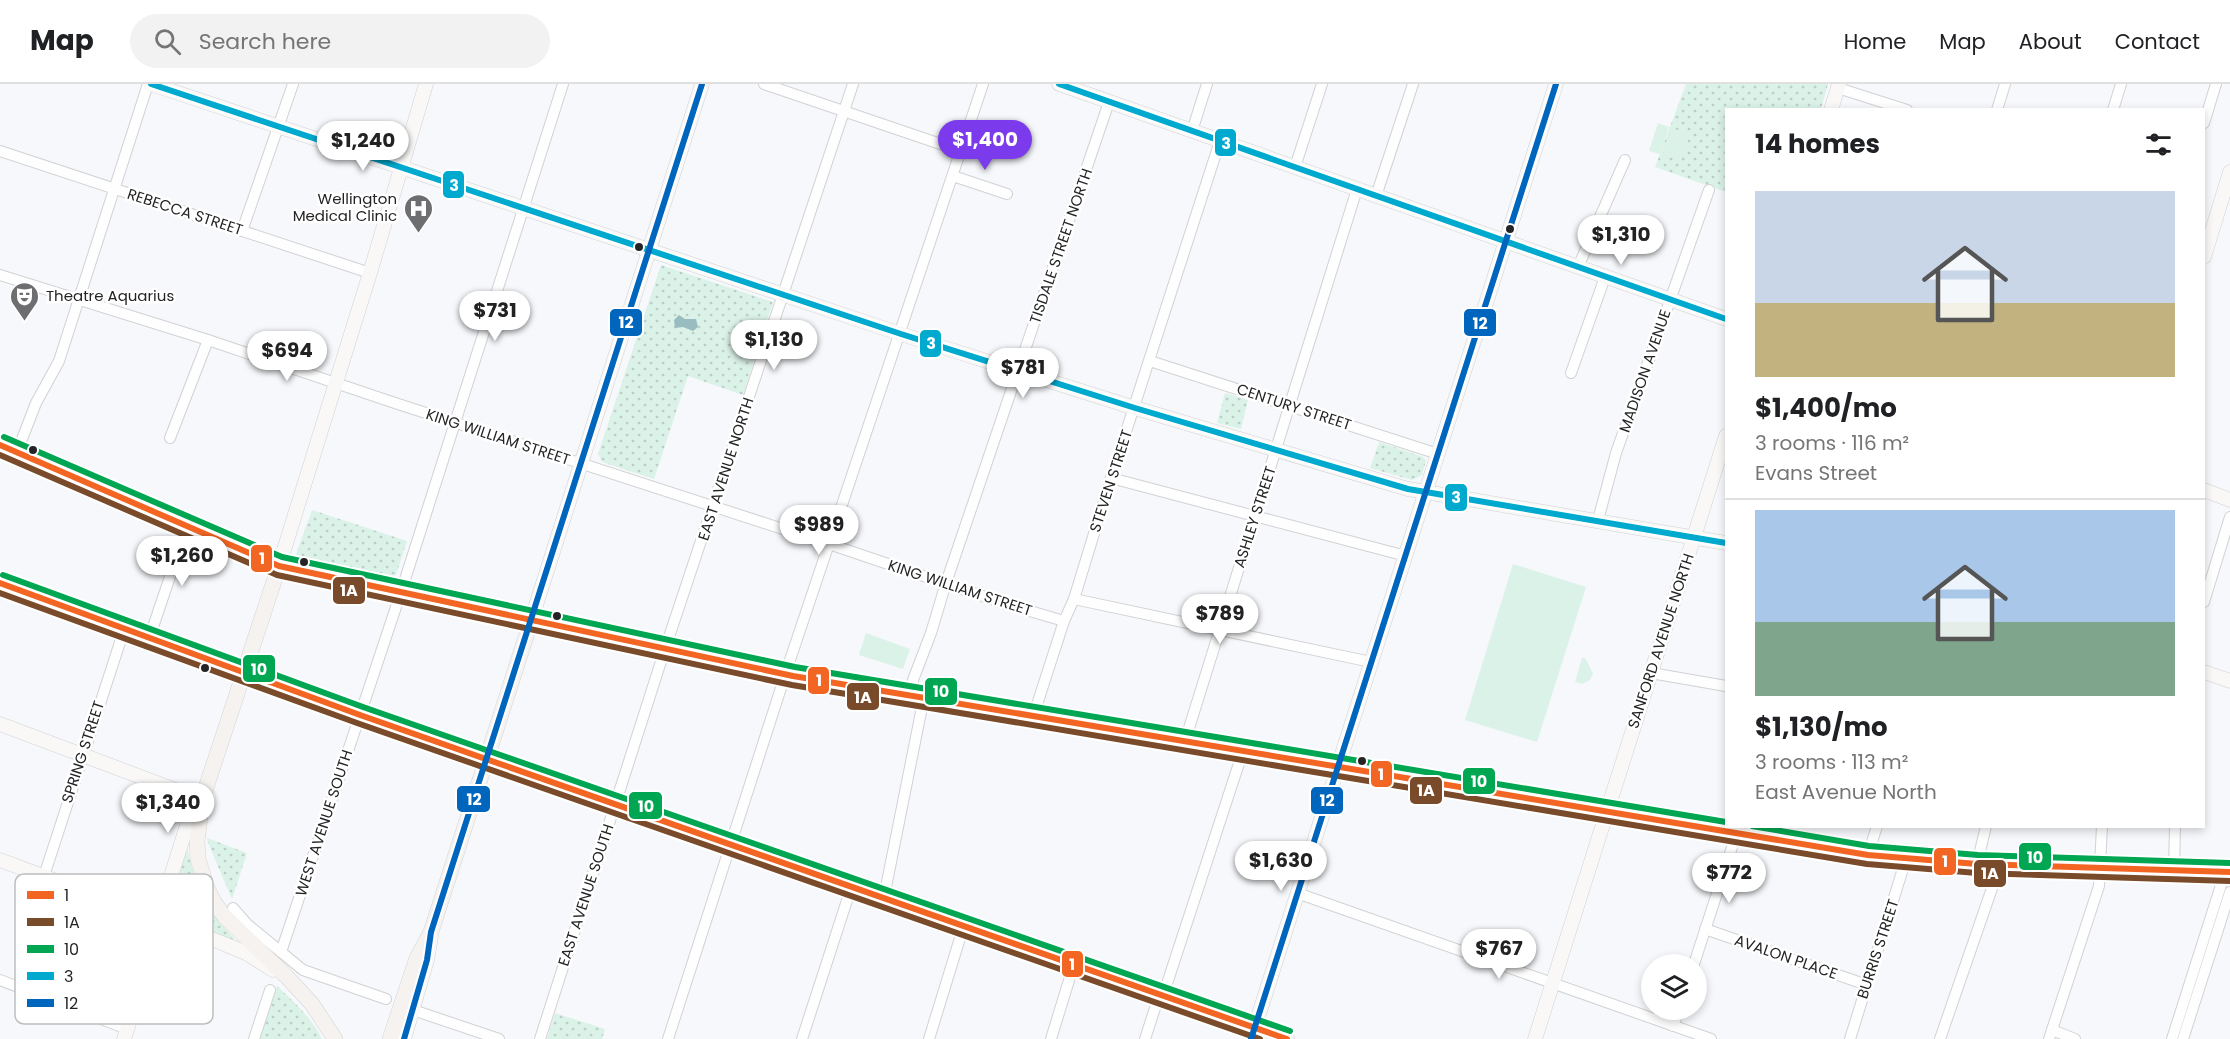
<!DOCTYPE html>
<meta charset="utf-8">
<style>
body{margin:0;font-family:Poppins,sans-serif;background:#f2f2f2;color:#202124;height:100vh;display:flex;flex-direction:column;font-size:22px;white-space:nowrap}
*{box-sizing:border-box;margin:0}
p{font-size:20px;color:#757577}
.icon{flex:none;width:33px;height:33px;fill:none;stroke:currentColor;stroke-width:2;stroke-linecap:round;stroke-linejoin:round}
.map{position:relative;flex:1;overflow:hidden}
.panel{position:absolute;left:1725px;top:24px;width:480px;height:720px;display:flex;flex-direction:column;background:#fff;border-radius:0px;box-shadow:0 3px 9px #0003}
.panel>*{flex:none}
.tools{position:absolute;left:1641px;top:870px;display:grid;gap:12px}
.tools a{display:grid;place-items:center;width:66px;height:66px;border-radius:50%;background:#fff;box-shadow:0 3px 9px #0003;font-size:30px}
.price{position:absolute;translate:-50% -51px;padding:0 14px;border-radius:21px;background:#fff;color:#222;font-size:20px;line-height:39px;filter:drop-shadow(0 2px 3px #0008)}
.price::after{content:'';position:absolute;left:50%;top:36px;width:18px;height:14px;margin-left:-9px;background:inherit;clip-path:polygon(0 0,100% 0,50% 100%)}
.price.on{background:#7c3aed;color:#fff}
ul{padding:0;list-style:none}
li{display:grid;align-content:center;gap:12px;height:318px;padding:0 30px}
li+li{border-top:2px solid #e0e0e0}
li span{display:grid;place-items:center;height:186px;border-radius:0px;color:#555}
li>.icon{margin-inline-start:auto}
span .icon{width:108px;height:108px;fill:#fffc;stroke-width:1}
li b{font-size:26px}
h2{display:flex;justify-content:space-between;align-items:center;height:72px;padding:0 30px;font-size:26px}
header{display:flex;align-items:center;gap:36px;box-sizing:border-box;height:84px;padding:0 30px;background:#fff;border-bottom:2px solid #e0e0e0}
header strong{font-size:28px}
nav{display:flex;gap:33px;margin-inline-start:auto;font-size:21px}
.search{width:420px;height:54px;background:#f2f2f2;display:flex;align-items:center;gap:15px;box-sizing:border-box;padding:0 21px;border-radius:33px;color:#757577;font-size:22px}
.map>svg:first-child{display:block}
.grass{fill:url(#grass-dots)}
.pitch{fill:#dbf2e8}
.water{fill:#98bcc0}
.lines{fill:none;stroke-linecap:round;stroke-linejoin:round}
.street-casing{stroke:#d0d2d4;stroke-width:12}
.secondary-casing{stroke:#d0d2d4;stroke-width:15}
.primary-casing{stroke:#d4d5d6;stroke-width:16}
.street{stroke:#fefefe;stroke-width:10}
.secondary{stroke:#f9f8f7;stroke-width:14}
.primary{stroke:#f5f2ef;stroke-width:15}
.bus-1-casing{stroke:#fff;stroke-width:10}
.bus-2-casing{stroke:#fff;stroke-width:10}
.bus-3-casing{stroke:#fff;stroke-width:10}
.bus-4-casing{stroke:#fff;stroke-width:10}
.bus-5-casing{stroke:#fff;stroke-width:10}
.bus-1{stroke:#f26522;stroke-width:6}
.bus-2{stroke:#7a4b2a;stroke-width:6}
.bus-3{stroke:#00a651;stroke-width:6}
.bus-4{stroke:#00a9ce;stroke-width:6}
.bus-5{stroke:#0065bd;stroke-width:6}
.bus-dot{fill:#242426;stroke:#fff;stroke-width:2}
.labels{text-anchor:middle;stroke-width:5;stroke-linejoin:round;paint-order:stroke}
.poi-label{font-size:15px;fill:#242426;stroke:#fff;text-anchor:end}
.street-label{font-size:15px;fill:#242426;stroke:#fff}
.key{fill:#fff;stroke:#bdbdbe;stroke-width:1.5}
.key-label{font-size:16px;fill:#242426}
.line-badge{stroke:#fff;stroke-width:2}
.badge-label{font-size:16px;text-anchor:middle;font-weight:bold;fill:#fff}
</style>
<header>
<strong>Map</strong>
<div class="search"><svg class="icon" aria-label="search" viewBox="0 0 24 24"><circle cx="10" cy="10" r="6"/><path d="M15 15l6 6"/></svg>Search here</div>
<nav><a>Home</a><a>Map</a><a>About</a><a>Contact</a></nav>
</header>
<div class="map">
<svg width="2230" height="955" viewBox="0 0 2230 955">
<defs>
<pattern id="grass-dots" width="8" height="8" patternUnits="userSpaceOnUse" patternTransform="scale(1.5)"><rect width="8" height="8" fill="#dbf2e8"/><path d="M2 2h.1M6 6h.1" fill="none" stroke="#bccfc7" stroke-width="1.8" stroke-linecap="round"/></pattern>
</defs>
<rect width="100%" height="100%" fill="#f6f8fb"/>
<g class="grass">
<polygon points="1686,0 1828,0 1821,25 1726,26 1726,108 1655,83"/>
<polygon points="661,181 773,218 743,311 688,292 654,395 602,378 598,370"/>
<polygon points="1225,309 1248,316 1241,345 1217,339"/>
<polygon points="1379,358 1423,373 1426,376 1422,391 1412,396 1370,384"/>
<polygon points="312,426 407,457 396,491 388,493 295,473"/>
<polygon points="207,754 247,769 232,815 208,759"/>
<path d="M185 764H187C198 807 203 822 234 854L233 857 165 832Z"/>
<path d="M277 902C294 918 312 934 322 955H260Z"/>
<polygon points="555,929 605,945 602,955 547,955"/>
</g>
<g class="pitch">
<polygon points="1658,39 1669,43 1660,70 1649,67"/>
<polygon points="1672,44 1690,50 1681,77 1663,71"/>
<polygon points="1513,480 1586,503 1537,658 1465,636"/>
<polygon points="866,549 910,565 903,585 859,571"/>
<polygon points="1582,574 1585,574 1593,589 1590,596 1582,600 1575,598"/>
</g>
<polygon class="water" points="679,231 685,235 696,235 698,243 693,247 683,243 675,244 674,236"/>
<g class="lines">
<defs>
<g id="street">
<polyline points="764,0 961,67"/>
<polyline points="1838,4 1907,26"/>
<polyline points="1997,26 2005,0"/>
<polyline points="2113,26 2121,0"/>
<polyline points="2204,39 2216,0"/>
<polyline points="1192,47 1207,0"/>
<polyline points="0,67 370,189"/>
<polyline points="1295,83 1322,0"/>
<polyline points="953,92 1007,110"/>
<polyline points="1376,112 1413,0"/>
<polyline points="242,147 293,0"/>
<polyline points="1578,183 1625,76"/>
<polyline points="0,191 208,256 395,319 829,460 1009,521 1064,537"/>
<polyline points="1150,277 1438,370"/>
<polyline points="1571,289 1605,193"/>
<polyline points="170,354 208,256"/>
<polyline points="17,368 36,319 59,277 148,0"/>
<polyline points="1111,394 1406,472"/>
<polyline points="1598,436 1616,369 1709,106"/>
<polyline points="1074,515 1371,578"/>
<polyline points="2204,518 2230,433"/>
<polyline points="149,555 187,442"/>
<polyline points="1651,589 1726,602"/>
<polyline points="1033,633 1064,537 1074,515 1111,394 1220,57"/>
<polyline points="1185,657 1357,105"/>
<polyline points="1783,758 1788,742"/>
<polyline points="1868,771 1877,742"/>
<polyline points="1977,780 1986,742"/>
<polyline points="2174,786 2175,742"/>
<polyline points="44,792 124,546"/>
<polyline points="1297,809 1711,955"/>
<path d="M884 813 921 628C920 617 913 608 913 596L931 549 946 499 1109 18"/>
<polyline points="233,824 247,840 303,886 386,915"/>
<polyline points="1705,845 1867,901"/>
<polyline points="281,868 401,508 563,0"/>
<polyline points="1694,880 1736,751"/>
<polyline points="0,896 127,945"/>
<polyline points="413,926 499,955"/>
<polyline points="1673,942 1679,926"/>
<polyline points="2052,946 2075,955"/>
<polyline points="254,955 270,906"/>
<polyline points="540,955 665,565 853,0"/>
<polyline points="668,955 789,579 983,0"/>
<polyline points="802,955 852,801"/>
<polyline points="929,955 964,841"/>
<polyline points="1051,955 1074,880"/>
<polyline points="1145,955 1155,924 1163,912 1243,667"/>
<polyline points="1850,955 1906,775"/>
<polyline points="1940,955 2000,781"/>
<polyline points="2049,955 2099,802 2102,742"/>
<polyline points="2172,955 2222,798 2230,789"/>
<polyline points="2183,955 2230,808"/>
</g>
<g id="secondary">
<polyline points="151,0 901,250 1135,324 1408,405 1726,459"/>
<polyline points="1059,0 1726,235"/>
<polyline points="1831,26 1839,0"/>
<polyline points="2204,173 2230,88"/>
<polyline points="2204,406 2230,416"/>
<polyline points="279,482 370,189 426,0"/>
<polyline points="531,537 702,0"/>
<polyline points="2204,588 2230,597"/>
<polyline points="0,640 202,716 188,738 161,824 151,870 124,955"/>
<polyline points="0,776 222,859 246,869 273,886"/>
<polyline points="404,955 427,876 431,853"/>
<polyline points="1251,955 1556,0"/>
<polyline points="1535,955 1726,352"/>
</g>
<g id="primary">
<polyline points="0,361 279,482 793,592 1868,771 1977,780 2230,788"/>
<polyline points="279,482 202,716 197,758 198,775 207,804 214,818 224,832 287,893 312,920 335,955"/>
<polyline points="0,499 360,631 1287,955"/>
<polyline points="390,955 417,874 431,848 531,537"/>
</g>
</defs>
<use href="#street" class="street-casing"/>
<use href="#secondary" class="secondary-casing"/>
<use href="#primary" class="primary-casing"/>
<use href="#street" class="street"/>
<use href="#secondary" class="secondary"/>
<use href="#primary" class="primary"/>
<defs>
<g id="bus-1">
<polyline points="0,361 279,482 793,592 1868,771 1977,780 2230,788"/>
<polyline points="0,499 360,631 1287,955"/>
</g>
<g id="bus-2">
<polyline points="0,371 277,491 792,601 1867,780 1977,789 2230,797"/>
<polyline points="0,509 357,639 1260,955"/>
</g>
<g id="bus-3">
<polyline points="4,353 282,473 795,583 1726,738"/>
<polyline points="3,491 363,623 1290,947"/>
<polyline points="1752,742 1869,762 1978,771 2230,779"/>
</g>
<g id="bus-4">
<polyline points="151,0 901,250 1135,324 1408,405 1726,459"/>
<polyline points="1059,0 1726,235"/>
</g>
<g id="bus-5">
<polyline points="404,955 427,876 431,848 702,0"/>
<polyline points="1251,955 1556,0"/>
</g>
</defs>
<use href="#bus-1" class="bus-1-casing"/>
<use href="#bus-2" class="bus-2-casing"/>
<use href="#bus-3" class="bus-3-casing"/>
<use href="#bus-4" class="bus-4-casing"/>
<use href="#bus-5" class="bus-5-casing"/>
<use href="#bus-1" class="bus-1"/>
<use href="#bus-2" class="bus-2"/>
<use href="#bus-3" class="bus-3"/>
<use href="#bus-4" class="bus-4"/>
<use href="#bus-5" class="bus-5"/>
</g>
<defs>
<symbol id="hospital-pin" viewBox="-11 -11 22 30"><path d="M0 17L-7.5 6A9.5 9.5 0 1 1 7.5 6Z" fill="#6e6e71" stroke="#fff"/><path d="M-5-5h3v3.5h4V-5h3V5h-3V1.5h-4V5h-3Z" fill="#fff"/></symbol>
<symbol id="theatre-pin" viewBox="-11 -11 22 30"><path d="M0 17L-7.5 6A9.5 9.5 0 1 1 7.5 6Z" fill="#6e6e71" stroke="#fff"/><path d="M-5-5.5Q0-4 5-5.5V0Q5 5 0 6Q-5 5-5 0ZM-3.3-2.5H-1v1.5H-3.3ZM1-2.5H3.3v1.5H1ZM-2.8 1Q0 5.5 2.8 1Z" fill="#fff"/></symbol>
</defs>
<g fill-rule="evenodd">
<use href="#hospital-pin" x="402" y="108" width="33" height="45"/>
<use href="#theatre-pin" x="8" y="196" width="33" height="45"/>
</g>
<g class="bus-dot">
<circle cx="1510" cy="145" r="5"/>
<circle cx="639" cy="163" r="5"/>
<circle cx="33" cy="366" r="5"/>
<circle cx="304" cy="478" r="5"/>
<circle cx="557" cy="532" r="5"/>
<circle cx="205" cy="584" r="5"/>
<circle cx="1362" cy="677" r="5"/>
</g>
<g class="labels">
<g class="poi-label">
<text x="397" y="120">Wellington<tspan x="397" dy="17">Medical Clinic</tspan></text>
<text x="46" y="217" text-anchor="start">Theatre Aquarius</text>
</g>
<g class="street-label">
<text transform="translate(185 128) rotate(18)" y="5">REBECCA STREET</text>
<text transform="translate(1061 162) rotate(-71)" y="5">TISDALE STREET NORTH</text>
<text transform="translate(1645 287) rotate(-71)" y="5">MADISON AVENUE</text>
<text transform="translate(1294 323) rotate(18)" y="5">CENTURY STREET</text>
<text transform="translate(498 353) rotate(18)" y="5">KING WILLIAM STREET</text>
<text transform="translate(726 385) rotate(-72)" y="5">EAST AVENUE NORTH</text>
<text transform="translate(1111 397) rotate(-72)" y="5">STEVEN STREET</text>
<text transform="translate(1255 433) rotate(-72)" y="5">ASHLEY STREET</text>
<text transform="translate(960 504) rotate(18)" y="5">KING WILLIAM STREET</text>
<text transform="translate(1661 557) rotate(-72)" y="5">SANFORD AVENUE NORTH</text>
<text transform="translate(83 668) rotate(-72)" y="5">SPRING STREET</text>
<text transform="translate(324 739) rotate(-72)" y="5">WEST AVENUE SOUTH</text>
<text transform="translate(586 811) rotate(-72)" y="5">EAST AVENUE SOUTH</text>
<text transform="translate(1878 865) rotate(-72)" y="5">BURRIS STREET</text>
<text transform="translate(1786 873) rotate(19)" y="5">AVALON PLACE</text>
</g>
</g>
<rect x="15" y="790" width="198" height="150" rx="9" class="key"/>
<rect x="27" y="807" width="27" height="8" fill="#f26522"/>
<rect x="27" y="834" width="27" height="8" fill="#7a4b2a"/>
<rect x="27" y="861" width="27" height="8" fill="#00a651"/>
<rect x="27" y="888" width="27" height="8" fill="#00a9ce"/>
<rect x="27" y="915" width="27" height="8" fill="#0065bd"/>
<g class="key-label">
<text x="64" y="817">1</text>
<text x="64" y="844">1A</text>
<text x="64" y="871">10</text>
<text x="64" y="898">3</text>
<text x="64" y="925">12</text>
</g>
<g class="line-badge">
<rect x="1214" y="44" width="23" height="29" rx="6" fill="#00a9ce"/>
<rect x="442" y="86" width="23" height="29" rx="6" fill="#00a9ce"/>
<rect x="609" y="224" width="34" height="29" rx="6" fill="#0065bd"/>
<rect x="1463" y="224" width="34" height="29" rx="6" fill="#0065bd"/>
<rect x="919" y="245" width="23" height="29" rx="6" fill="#00a9ce"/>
<rect x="1444" y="399" width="24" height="29" rx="6" fill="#00a9ce"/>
<rect x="250" y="460" width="23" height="29" rx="6" fill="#f26522"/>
<rect x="332" y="492" width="34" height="29" rx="6" fill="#7a4b2a"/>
<rect x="242" y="570" width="34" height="29" rx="6" fill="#00a651"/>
<rect x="807" y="582" width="23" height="29" rx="6" fill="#f26522"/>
<rect x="924" y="593" width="34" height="29" rx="6" fill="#00a651"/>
<rect x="846" y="598" width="34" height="29" rx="6" fill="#7a4b2a"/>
<rect x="1370" y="676" width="23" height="28" rx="6" fill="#f26522"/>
<rect x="1462" y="683" width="34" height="28" rx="6" fill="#00a651"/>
<rect x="1409" y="692" width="34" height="29" rx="6" fill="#7a4b2a"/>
<rect x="456" y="701" width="35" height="28" rx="6" fill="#0065bd"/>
<rect x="1310" y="702" width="34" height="29" rx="6" fill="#0065bd"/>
<rect x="628" y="707" width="35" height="29" rx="6" fill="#00a651"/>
<rect x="2018" y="758" width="34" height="29" rx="6" fill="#00a651"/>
<rect x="1933" y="763" width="24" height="29" rx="6" fill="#f26522"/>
<rect x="1973" y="775" width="34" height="29" rx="6" fill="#7a4b2a"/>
<rect x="1061" y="866" width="23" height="28" rx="6" fill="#f26522"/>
</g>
<g class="badge-label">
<text x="1226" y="65">3</text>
<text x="454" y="107">3</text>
<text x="626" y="244">12</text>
<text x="1480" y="245">12</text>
<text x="931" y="265">3</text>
<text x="1456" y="419">3</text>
<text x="262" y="480">1</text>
<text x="349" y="512">1A</text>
<text x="259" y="591">10</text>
<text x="819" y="602">1</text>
<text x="941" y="613">10</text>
<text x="863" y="619">1A</text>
<text x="1381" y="696">1</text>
<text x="1479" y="703">10</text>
<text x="1426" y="712">1A</text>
<text x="474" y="721">12</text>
<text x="1327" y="722">12</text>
<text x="646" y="728">10</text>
<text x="2035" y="779">10</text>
<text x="1945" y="783">1</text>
<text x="1990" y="795">1A</text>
<text x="1072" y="886">1</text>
</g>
</svg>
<div class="tools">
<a><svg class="icon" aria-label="layers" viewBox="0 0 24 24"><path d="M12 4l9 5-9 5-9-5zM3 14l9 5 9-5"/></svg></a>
</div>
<b class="price on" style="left:985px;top:87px">$1,400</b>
<b class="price" style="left:363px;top:88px">$1,240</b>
<b class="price" style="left:1621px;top:182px">$1,310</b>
<b class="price" style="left:495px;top:258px">$731</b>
<b class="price" style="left:774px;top:287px">$1,130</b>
<b class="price" style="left:287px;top:298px">$694</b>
<b class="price" style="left:1023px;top:315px">$781</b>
<b class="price" style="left:819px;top:472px">$989</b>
<b class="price" style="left:182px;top:503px">$1,260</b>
<b class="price" style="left:1220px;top:561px">$789</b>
<b class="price" style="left:168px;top:750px">$1,340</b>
<b class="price" style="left:1281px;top:808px">$1,630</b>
<b class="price" style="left:1729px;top:820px">$772</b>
<b class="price" style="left:1499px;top:896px">$767</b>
<section class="panel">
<h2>14 homes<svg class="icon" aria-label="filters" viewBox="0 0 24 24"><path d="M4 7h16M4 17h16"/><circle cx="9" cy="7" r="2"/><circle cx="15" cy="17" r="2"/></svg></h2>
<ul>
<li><span style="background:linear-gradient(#c9d6e8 60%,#c2b280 0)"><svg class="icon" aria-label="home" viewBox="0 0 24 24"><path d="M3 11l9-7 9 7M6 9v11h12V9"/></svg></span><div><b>$1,400/mo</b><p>3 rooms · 116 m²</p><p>Evans Street</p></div></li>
<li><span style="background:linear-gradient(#a9c7e8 60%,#7fa58c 0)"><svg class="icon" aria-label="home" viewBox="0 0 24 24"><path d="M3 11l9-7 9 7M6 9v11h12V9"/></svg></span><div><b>$1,130/mo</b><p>3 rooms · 113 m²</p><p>East Avenue North</p></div></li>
</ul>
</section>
</div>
